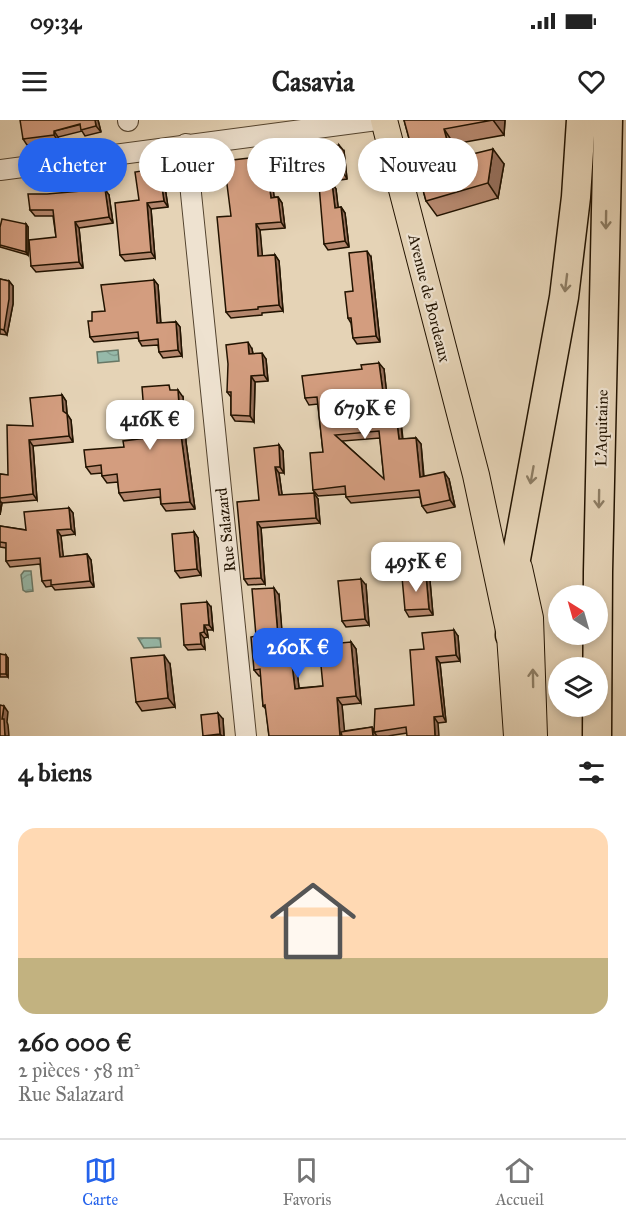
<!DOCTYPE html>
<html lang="fr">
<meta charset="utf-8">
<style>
body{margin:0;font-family:"IM FELL Great Primer",serif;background:#f2f2f2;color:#222;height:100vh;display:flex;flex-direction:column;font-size:22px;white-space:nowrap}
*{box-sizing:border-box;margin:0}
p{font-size:20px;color:#767676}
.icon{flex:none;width:33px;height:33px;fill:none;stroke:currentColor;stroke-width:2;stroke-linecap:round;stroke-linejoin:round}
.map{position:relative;height:616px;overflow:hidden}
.sheet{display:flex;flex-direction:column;background:#fff;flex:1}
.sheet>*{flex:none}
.guide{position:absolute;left:18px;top:18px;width:591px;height:54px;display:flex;gap:12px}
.needle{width:39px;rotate:323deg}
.fabs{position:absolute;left:548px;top:465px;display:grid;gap:12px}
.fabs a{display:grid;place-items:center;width:60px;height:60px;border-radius:50%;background:#fff;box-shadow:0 3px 9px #0003;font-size:30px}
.price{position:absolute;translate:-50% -51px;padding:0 14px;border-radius:12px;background:#fff;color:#222;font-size:20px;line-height:39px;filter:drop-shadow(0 2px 3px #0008)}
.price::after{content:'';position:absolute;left:50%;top:36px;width:18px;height:14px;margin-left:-9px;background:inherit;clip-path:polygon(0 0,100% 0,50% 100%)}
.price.active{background:#2563eb;color:#fff}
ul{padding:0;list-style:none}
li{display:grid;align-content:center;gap:12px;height:318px;padding:0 18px}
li+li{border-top:2px solid #e0e0e0}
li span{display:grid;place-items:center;height:186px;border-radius:18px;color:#555}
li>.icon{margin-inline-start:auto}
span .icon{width:108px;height:108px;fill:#fffc;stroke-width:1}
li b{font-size:26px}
h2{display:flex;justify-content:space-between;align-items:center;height:72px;padding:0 18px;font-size:26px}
.pill{padding:0 21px;border-radius:27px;background:#fff;box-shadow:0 3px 9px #0003;font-size:21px;line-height:54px}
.pill.active{background:#2563eb;color:#fff}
.status{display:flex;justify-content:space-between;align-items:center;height:42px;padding:0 30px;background:#fff;direction:ltr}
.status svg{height:16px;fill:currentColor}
header{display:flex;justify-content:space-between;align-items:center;height:78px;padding:0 18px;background:#fff;font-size:27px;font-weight:700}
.dock{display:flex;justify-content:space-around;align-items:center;height:84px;border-top:2px solid #e0e0e0;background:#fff;font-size:16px;color:#767676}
.dock a{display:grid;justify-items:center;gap:3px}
.dock .active{color:#2563eb}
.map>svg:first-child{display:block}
.water{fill:url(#water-waves);stroke:#687765;stroke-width:1.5}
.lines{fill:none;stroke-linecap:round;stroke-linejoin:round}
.minor-casing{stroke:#53432e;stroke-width:22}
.major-casing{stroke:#221300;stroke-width:28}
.highway-casing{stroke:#221300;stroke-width:31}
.minor{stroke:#eee2d0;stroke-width:20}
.major{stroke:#e5d3b6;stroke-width:26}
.highway{stroke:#e5d3b6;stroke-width:28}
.wall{fill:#b5876d;stroke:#221300;stroke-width:1.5;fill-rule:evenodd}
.shaded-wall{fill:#946e59;stroke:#221300;stroke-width:1.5}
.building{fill:#d39d7f;stroke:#221300;stroke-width:1.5;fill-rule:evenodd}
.oneway{stroke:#8d7d64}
.labels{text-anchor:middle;stroke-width:4.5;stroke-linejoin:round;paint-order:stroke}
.street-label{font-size:16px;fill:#221300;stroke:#eee2d0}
</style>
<div class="status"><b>09:34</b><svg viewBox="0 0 49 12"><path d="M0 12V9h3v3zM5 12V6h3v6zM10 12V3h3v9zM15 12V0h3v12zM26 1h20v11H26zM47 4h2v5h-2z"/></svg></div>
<header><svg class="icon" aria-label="menu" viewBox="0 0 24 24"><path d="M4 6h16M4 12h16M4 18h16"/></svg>Casavia<svg class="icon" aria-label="heart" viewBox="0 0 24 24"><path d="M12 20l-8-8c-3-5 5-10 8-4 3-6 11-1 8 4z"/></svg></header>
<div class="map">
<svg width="626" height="616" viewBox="0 0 626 616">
<defs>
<pattern id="water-waves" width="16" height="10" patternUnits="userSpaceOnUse" patternTransform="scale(1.5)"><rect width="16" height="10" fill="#96b9a9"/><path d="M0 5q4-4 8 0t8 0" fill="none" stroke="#819e90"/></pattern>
</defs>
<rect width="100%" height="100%" fill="#e5d3b6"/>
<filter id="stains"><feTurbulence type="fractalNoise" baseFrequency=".00333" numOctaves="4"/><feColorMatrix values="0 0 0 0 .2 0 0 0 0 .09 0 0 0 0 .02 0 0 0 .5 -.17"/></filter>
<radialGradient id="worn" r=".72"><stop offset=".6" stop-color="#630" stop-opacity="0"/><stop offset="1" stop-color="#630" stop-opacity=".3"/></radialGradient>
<g class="water">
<polygon points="118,230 119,241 98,243 97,232"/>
<polygon points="24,451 31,451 33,471 26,472 23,470 21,455"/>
<polygon points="138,518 160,518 161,527 144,528"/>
</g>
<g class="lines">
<defs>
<g id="minor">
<polyline points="128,0 128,1"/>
<polyline points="186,24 246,616"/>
<polyline points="0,50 377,0"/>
</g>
<g id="major">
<polyline points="384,0 476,355 510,515 517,616"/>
<polyline points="519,448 530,498 534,616"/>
</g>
<g id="highway">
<polyline points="510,515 516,439 564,177 576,77 581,0"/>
<polyline points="597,616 598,452 608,0"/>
</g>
</defs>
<use href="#minor" class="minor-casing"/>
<use href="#major" class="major-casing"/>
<use href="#highway" class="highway-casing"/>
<use href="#minor" class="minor"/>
<use href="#major" class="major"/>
<use href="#highway" class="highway"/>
</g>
<g class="wall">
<polygon points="98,0 101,12 85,16 82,11 58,17 58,21 27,25 23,19"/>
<polygon points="404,0 505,0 504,15 454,24 458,38 504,44 498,78 437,96 426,81"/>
<polygon points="344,31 347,59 325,62 321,55"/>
<polygon points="262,43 262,47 267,46 271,52 274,77 278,77 282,83 285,108 260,110 262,136 275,135 279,141 283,191 262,193 262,195 231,198 226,192 231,96"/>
<polygon points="159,48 163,54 168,87 151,89 155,138 125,141 120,135 139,80"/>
<polygon points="332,63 336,69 338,88 341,87 345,93 349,127 328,130 324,124"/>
<polygon points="109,75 113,103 79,108 83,148 36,152 31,146 56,117 53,96 35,96 30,90"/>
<polygon points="26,104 28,107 28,135 0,127 0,107"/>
<polygon points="371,137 380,222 357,224 353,218 351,203 348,198 353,171"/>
<polygon points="0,159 9,161 13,166 13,184 7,215 0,214"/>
<polygon points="154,160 158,165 161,203 176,202 180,207 182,236 163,238 159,232 158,225 142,226 139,221 138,218 94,222 90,217 92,201 105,191"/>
<polygon points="252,229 253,234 266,239 268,261 255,262 254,302 235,301 231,295 231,277 227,272"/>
<path d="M384 249 388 287 395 286 400 293 403 319 416 318 421 324 424 356 449 359 455 387 427 393 422 386 420 377 351 383 346 377V374L318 376 313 370 323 332 318 284 309 285 305 278ZM380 318 384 359 342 321Z"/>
<polygon points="62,275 66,281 67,294 71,300 73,322 33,326 37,380 2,383 0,395 0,354 8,355 33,306"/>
<polygon points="183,277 186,322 195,389 166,391 161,384 160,377 124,381 119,373 118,362 107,363 102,356 102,353 91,354 86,347 124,327 146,318"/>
<polygon points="279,325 283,331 284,353 279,353 282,375 318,379 320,403 261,408 265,464 248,465 244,459 259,380"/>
<polygon points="69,388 73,393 75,414 61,416 63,437 87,434 91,440 94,467 55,470 52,466 46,467 42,461 40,444 10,447 6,441 6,428 0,427 0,406 26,410"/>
<polygon points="194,412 198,418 201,455 180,458 175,451"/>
<polygon points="426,455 430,461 433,495 409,497 405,490"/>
<polygon points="366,465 369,505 346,507 342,501"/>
<polygon points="279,475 283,528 295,534 299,568 323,566 351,522 356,529 361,583 342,585 344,611 372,607 374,610 414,585 424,529 458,516 460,541 440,543 446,602 438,603 407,613 388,616 269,616 266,589 263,586 261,556 259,556 254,550 256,516"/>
<polygon points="211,487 213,510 207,510 208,517 204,518 205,529 188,530 184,525"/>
<polygon points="0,534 8,538 8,557 0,557"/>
<polygon points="170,544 175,587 142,591 136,582"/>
<polygon points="223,599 224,616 203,616"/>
</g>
<g class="shaded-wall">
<polygon points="95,0 98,0 101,12 96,6"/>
<polygon points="493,0 505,0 504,15"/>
<polygon points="444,9 454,24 463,54 452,39"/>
<polygon points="54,11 58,17 58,21 54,15"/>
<polygon points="339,25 344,31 347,59 343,52"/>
<polygon points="493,29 504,44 498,78 488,63"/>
<polygon points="258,37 262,43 263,53 259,47"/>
<polygon points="267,46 271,52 275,84 271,78"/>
<polygon points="159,48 163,54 168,87 164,81"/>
<polygon points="332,63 336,69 339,94 335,88"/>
<polygon points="105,69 109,75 113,103 109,97"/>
<polygon points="278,77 282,83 285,108 281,102"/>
<polygon points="147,83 151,89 155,138 151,132"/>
<polygon points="341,87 345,93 349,127 345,121"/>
<polygon points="75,102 79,108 83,148 79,142"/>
<polygon points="26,104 28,107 28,135 26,132"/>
<polygon points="256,104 260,110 263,142 258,136"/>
<polygon points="367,131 371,137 380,222 376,216"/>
<polygon points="275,135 279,141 283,191 279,185"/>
<polygon points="154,160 158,165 161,209 157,203"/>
<polygon points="9,161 13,166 13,184 7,215 4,210"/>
<polygon points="176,202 180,207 182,236 178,230"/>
<polygon points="248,222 252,229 254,240 249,234"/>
<polygon points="262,233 266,239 268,261 264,255"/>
<polygon points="379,243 384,249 389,294 385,287"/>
<polygon points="251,256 255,262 254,302 250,296"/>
<polygon points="178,270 183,277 186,322 195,389 190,382 181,315"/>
<polygon points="62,275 66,281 67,294 71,300 73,322 69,316 63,291"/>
<polygon points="395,286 400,293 403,326 399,319"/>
<polygon points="416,318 421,324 424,364 420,357"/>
<polygon points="29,320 33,326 37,380 33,374"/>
<polygon points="279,325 283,331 284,353 280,347"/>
<polygon points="275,347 279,353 283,381 279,375"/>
<polygon points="444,352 449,359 455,387 450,380"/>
<polygon points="314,373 318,379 320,403 316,398"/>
<polygon points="0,381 2,383 0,395"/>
<polygon points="69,388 73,393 75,414 71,409"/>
<polygon points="257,402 261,408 265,464 261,458"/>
<polygon points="57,410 61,416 64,443 60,437"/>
<polygon points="194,412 198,418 201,455 197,449"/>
<polygon points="87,434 91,440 94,467 90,461"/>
<polygon points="426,455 430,461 433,495 429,489"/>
<polygon points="361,459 366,465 369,505 365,499"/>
<polygon points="274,468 279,475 284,535 279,528"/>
<polygon points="207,482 211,487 213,510 209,505"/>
<polygon points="204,505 207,510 208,517 204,512"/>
<polygon points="454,510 458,516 460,541 456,535"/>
<polygon points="200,513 204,518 205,529 201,524"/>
<polygon points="351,522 356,529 361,583 356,576"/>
<polygon points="290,527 295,534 300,576 295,569"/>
<polygon points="6,535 8,538 8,557 6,554"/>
<polygon points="164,535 170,544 175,587 168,578"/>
<polygon points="436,537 440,543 446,602 443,596"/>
<polygon points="337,578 342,585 345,616 340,616"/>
<polygon points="4,586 8,592 7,602 8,605 9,616 5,616 2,599"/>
<polygon points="218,593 223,599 224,616 222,616 220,614"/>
<polygon points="434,597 438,603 439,616 435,616"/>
<polygon points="372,607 375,612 374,612 377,616 373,616"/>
</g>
<g class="building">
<polygon points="20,0 95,0 96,6 81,10 80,4 54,11 54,15 23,19"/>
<polygon points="404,0 493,0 444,9 452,39 493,29 488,63 426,81"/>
<polygon points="339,25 343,52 321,55 318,28"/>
<polygon points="258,37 259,47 267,46 271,78 278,77 281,102 256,104 258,136 275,135 279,185 258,187 258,189 226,192 217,97 231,96 224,41"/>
<polygon points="159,48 164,81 147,83 151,132 120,135 115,83 139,80 135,52"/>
<polygon points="332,63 335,88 341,87 345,121 324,124 319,65"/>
<polygon points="105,69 109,97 75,102 79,142 31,146 29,120 56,117 53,90 30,90 28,74 47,74"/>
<polygon points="2,99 26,104 26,132 0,125 0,107"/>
<polygon points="367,131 376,216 353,218 351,198 348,198 345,172 353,171 349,133"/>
<polygon points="0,159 9,161 9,179 4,210 0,209"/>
<polygon points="154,160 157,203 176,202 178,230 159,232 158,219 139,221 138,212 90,217 88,201 92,201 92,192 105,191 101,165"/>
<polygon points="248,222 249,234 262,233 264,255 251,256 250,296 231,295 231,272 227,272 228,244 226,225"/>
<path d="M379 243 385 287 395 286 399 319 416 318 420 357 444 352 450 380 422 386 419 370 346 377 345 366 313 370 310 333 323 332 317 277 305 278 302 256 362 249 361 245ZM379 311 384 359 335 315Z"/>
<polygon points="169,265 170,270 178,270 181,315 190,382 161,384 160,369 119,373 117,354 102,356 101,345 86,347 84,330 124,327 123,321 146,318 142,267"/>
<polygon points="62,275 63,291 67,294 69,316 29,320 33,374 0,378 0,354 8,355 7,305 33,306 30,278"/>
<polygon points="279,325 280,347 275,347 279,375 314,373 316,398 257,402 261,458 244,459 237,382 259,380 254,328"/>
<polygon points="69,388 71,409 57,410 60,437 87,434 90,461 51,465 51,460 42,461 40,438 6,441 6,423 0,422 0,406 26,410 24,392"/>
<polygon points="194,412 197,449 175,451 172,414"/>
<polygon points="426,455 429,489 405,490 402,457"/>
<polygon points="361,459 365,499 342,501 338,461"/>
<polygon points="274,468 279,528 290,527 295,569 323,566 319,525 351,522 356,576 337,578 340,616 269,616 265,585 263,586 260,549 254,550 251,517 256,516 252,469"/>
<polygon points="207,482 209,505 204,505 204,512 200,513 201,524 184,525 181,484"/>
<polygon points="454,510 456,535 436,537 443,596 434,597 435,616 407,616 406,607 374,612 375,589 414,585 410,530 424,529 422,513"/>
<polygon points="0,534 6,535 6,554 0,554"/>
<polygon points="164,535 168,578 136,582 131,538"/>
<polygon points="0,585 4,586 2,599 4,599 5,616 0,616"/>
<polygon points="218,593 220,614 203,616 201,595"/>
<polygon points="372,607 373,616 342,616 341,612"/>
</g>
<defs><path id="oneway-shaft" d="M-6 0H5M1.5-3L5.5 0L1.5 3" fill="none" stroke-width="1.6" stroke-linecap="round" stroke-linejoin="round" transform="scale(1.5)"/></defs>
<g class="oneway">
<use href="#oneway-shaft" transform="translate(606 100) rotate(91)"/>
<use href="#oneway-shaft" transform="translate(566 163) rotate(97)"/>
<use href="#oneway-shaft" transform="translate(532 355) rotate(100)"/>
<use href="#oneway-shaft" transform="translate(599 379) rotate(91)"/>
<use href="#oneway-shaft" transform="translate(533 558) rotate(-91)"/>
</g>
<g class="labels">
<g class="street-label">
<text transform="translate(430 178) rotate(76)" y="6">Avenue de Bordeaux</text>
<text transform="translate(601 308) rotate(-89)" y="6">L'Aquitaine</text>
<text transform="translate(225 410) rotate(-96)" y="6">Rue Salazard</text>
</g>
</g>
<rect width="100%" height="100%" filter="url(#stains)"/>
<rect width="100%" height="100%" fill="url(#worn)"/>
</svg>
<div class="fabs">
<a><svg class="needle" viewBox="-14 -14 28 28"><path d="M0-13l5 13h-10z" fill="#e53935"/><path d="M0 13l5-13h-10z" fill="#767676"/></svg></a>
<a><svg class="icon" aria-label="layers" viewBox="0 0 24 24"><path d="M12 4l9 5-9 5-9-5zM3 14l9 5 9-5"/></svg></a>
</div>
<b class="price" style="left:365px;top:320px">679K €</b>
<b class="price" style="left:150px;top:331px">416K €</b>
<b class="price" style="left:416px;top:473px">495K €</b>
<b class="price active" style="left:298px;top:559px">260K €</b>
<div class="guide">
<a class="pill active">Acheter</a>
<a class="pill">Louer</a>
<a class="pill">Filtres</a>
<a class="pill">Nouveau</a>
</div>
</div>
<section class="sheet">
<h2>4 biens<svg class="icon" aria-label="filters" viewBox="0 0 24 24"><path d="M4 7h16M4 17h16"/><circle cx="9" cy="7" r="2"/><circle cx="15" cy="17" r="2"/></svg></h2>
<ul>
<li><span style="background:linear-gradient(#ffd9b3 70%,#c2b280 0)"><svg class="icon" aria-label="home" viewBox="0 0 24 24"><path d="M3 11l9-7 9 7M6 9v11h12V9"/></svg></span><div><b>260 000 €</b><p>2 pièces · 58 m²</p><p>Rue Salazard</p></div></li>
</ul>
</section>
<nav class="dock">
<a class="active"><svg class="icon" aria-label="map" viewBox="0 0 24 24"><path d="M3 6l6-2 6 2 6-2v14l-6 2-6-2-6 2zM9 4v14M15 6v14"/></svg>Carte</a>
<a><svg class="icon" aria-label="saved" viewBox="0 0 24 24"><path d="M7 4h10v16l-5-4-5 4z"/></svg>Favoris</a>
<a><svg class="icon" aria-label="home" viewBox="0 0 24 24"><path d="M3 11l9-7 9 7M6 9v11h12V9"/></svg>Accueil</a>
</nav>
